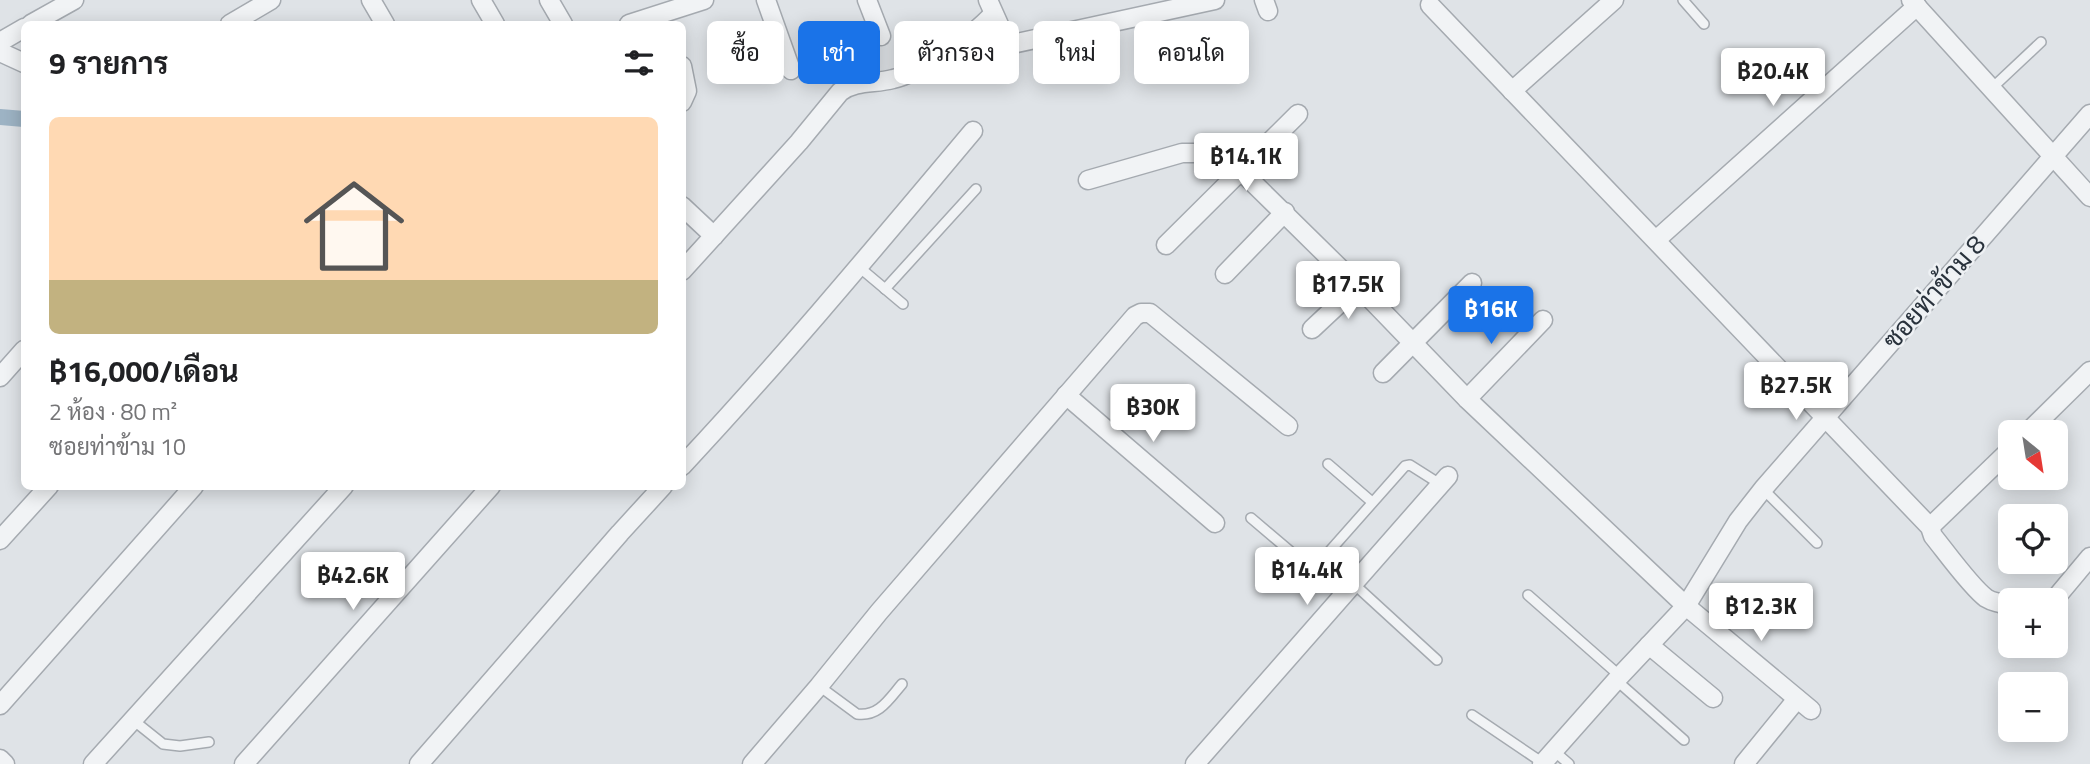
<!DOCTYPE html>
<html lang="th">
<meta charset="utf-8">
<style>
body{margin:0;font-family:"Titillium Web",Sarabun,sans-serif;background:#f6f6f6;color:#202124;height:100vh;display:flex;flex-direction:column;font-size:26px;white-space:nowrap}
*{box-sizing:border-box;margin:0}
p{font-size:23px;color:#757577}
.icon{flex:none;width:38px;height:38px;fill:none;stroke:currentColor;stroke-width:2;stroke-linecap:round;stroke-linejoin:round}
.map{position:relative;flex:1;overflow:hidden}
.side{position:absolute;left:21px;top:21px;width:665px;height:469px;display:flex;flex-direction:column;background:#fff;border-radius:10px;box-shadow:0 4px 18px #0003}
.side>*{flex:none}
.guide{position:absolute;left:707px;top:21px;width:665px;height:63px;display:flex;gap:14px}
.needle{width:46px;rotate:150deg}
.controls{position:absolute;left:1998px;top:420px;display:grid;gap:14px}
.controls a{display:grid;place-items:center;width:70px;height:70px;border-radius:10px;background:#fff;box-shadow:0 4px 18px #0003;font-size:35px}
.price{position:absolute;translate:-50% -60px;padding:0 16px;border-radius:7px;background:#fff;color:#222;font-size:23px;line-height:46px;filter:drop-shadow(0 2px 4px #0008)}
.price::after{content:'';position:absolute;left:50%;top:42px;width:21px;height:16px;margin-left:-10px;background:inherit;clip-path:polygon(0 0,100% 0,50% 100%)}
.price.current{background:#1a73e8;color:#fff}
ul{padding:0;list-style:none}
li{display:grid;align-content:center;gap:14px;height:371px;padding:0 28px}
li+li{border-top:2px solid #e0e0e0}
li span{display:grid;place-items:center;height:217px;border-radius:10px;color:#555}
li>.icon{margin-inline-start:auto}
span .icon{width:126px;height:126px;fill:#fffc;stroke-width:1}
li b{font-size:30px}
h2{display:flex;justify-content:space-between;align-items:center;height:84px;padding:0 28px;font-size:30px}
.pill{padding:0 24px;border-radius:10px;background:#fff;box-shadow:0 4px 18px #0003;font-size:24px;line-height:63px}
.pill.current{background:#1a73e8;color:#fff}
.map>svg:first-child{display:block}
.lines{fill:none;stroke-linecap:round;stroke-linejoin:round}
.canal{stroke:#9db3c4;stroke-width:16}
.lane-casing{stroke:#a5aab0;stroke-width:12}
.street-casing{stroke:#a5aab0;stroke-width:21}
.lane{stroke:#f1f3f5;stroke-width:9}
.street{stroke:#f1f3f5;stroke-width:18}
.labels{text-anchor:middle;stroke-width:5;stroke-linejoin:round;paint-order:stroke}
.street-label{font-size:26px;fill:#29323c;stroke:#eef1f4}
</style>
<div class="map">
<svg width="2090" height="764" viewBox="0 0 2090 764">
<rect width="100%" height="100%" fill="#dfe3e7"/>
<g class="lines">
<polyline class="canal" points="0,117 24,119"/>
<defs>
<g id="lane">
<polyline points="1683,0 1704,24"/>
<polyline points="1991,89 2041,42"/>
<polyline points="859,267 903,304"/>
<polyline points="885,289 976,189"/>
<polyline points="1328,464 1372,502"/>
<polyline points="1763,489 1817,543"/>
<polyline points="1251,518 1343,596"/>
<polyline points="1312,571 1405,466 1410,465 1440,484"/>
<polyline points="1354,584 1437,660"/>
<polyline points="1528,595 1620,676"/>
<polyline points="1616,680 1684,740"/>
<path d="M819 686 857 714C879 717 889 699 902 684"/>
<polyline points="1472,715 1543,763"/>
<polyline points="133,720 163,744 180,746 209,742"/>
<polyline points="1554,751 1569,764"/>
</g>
<g id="street">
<polyline points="371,0 385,24"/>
<polyline points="481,0 495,24"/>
<polyline points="549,0 563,24"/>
<polyline points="766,0 791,70"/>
<polyline points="867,0 881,36"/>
<polyline points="988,0 1005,38 1012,44 1215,0"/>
<polyline points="1264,0 1268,11"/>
<polyline points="1911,0 2090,197"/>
<path d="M1430 5 1930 527 1933 536C1946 552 1971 587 1986 598 1997 605 2000 599 2011 611"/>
<polyline points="31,24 74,0"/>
<polyline points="230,24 271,0"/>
<polyline points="629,24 704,0"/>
<polyline points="0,42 24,28"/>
<polyline points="0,52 24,63"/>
<polyline points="682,66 687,91 682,102"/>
<polyline points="1512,91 1614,0"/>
<polyline points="1088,180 1182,153 1208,153 1241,171 1358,286 1467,399 1686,606 1811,710"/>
<polyline points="682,206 714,236"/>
<polyline points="1656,240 1917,6"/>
<polyline points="1166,245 1298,114"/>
<path d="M682 271 799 142 840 92C856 80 875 84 893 79 921 73 974 35 993 14"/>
<polyline points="1225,274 1285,212"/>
<polyline points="1312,329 1358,286"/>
<polyline points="1383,373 1472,283"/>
<polyline points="0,377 24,350"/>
<polyline points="1066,395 1215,523"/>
<polyline points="1467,399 1543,320"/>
<polyline points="2028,432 2090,371"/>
<path d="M682 466C783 358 878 244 973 131"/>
<polyline points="1930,527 2011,449"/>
<polyline points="0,540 49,486"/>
<polyline points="2054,600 2090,557"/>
<polyline points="1649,645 1713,698"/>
<polyline points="0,705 194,486"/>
<polyline points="0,759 5,764"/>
<polyline points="93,764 344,486"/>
<polyline points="244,764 491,486"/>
<polyline points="419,764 620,533 663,486"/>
<polyline points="752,764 819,686 879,612 1135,316 1141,313 1150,313 1288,426"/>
<polyline points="1195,764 1448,476"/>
<polyline points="1542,764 1620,676 1686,606 1738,521 1763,489 2090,114"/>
<polyline points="1744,764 1797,699"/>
</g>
</defs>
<use href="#lane" class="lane-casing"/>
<use href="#street" class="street-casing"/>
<use href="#lane" class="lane"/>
<use href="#street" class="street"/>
</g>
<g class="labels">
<g class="street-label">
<text transform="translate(1934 292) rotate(-49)" y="9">ซอยท่าข้าม 8</text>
</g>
</g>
</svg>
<div class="controls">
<a><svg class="needle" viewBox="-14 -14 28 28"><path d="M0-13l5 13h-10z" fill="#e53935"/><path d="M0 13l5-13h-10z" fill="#757577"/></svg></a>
<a><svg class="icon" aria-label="locate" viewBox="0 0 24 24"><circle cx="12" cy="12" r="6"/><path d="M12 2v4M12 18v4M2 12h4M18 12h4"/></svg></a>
<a>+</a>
<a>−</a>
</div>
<b class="price" style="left:1773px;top:108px">฿20.4K</b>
<b class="price" style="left:1246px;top:193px">฿14.1K</b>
<b class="price" style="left:1348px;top:321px">฿17.5K</b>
<b class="price current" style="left:1491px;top:346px">฿16K</b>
<b class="price" style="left:1796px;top:422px">฿27.5K</b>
<b class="price" style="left:1153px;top:444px">฿30K</b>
<b class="price" style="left:1307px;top:607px">฿14.4K</b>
<b class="price" style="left:353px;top:612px">฿42.6K</b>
<b class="price" style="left:1761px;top:643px">฿12.3K</b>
<div class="guide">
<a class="pill">ซื้อ</a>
<a class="pill current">เช่า</a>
<a class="pill">ตัวกรอง</a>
<a class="pill">ใหม่</a>
<a class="pill">คอนโด</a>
</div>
<section class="side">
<h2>9 รายการ<svg class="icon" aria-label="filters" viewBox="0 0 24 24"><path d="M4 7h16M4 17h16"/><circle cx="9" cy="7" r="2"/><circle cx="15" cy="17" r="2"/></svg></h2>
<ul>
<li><span style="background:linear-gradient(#ffd9b3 75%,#c2b280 0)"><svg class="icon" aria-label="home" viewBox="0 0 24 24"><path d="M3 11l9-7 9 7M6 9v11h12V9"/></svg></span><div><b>฿16,000/เดือน</b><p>2 ห้อง · 80 m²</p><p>ซอยท่าข้าม 10</p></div></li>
</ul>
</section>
</div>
